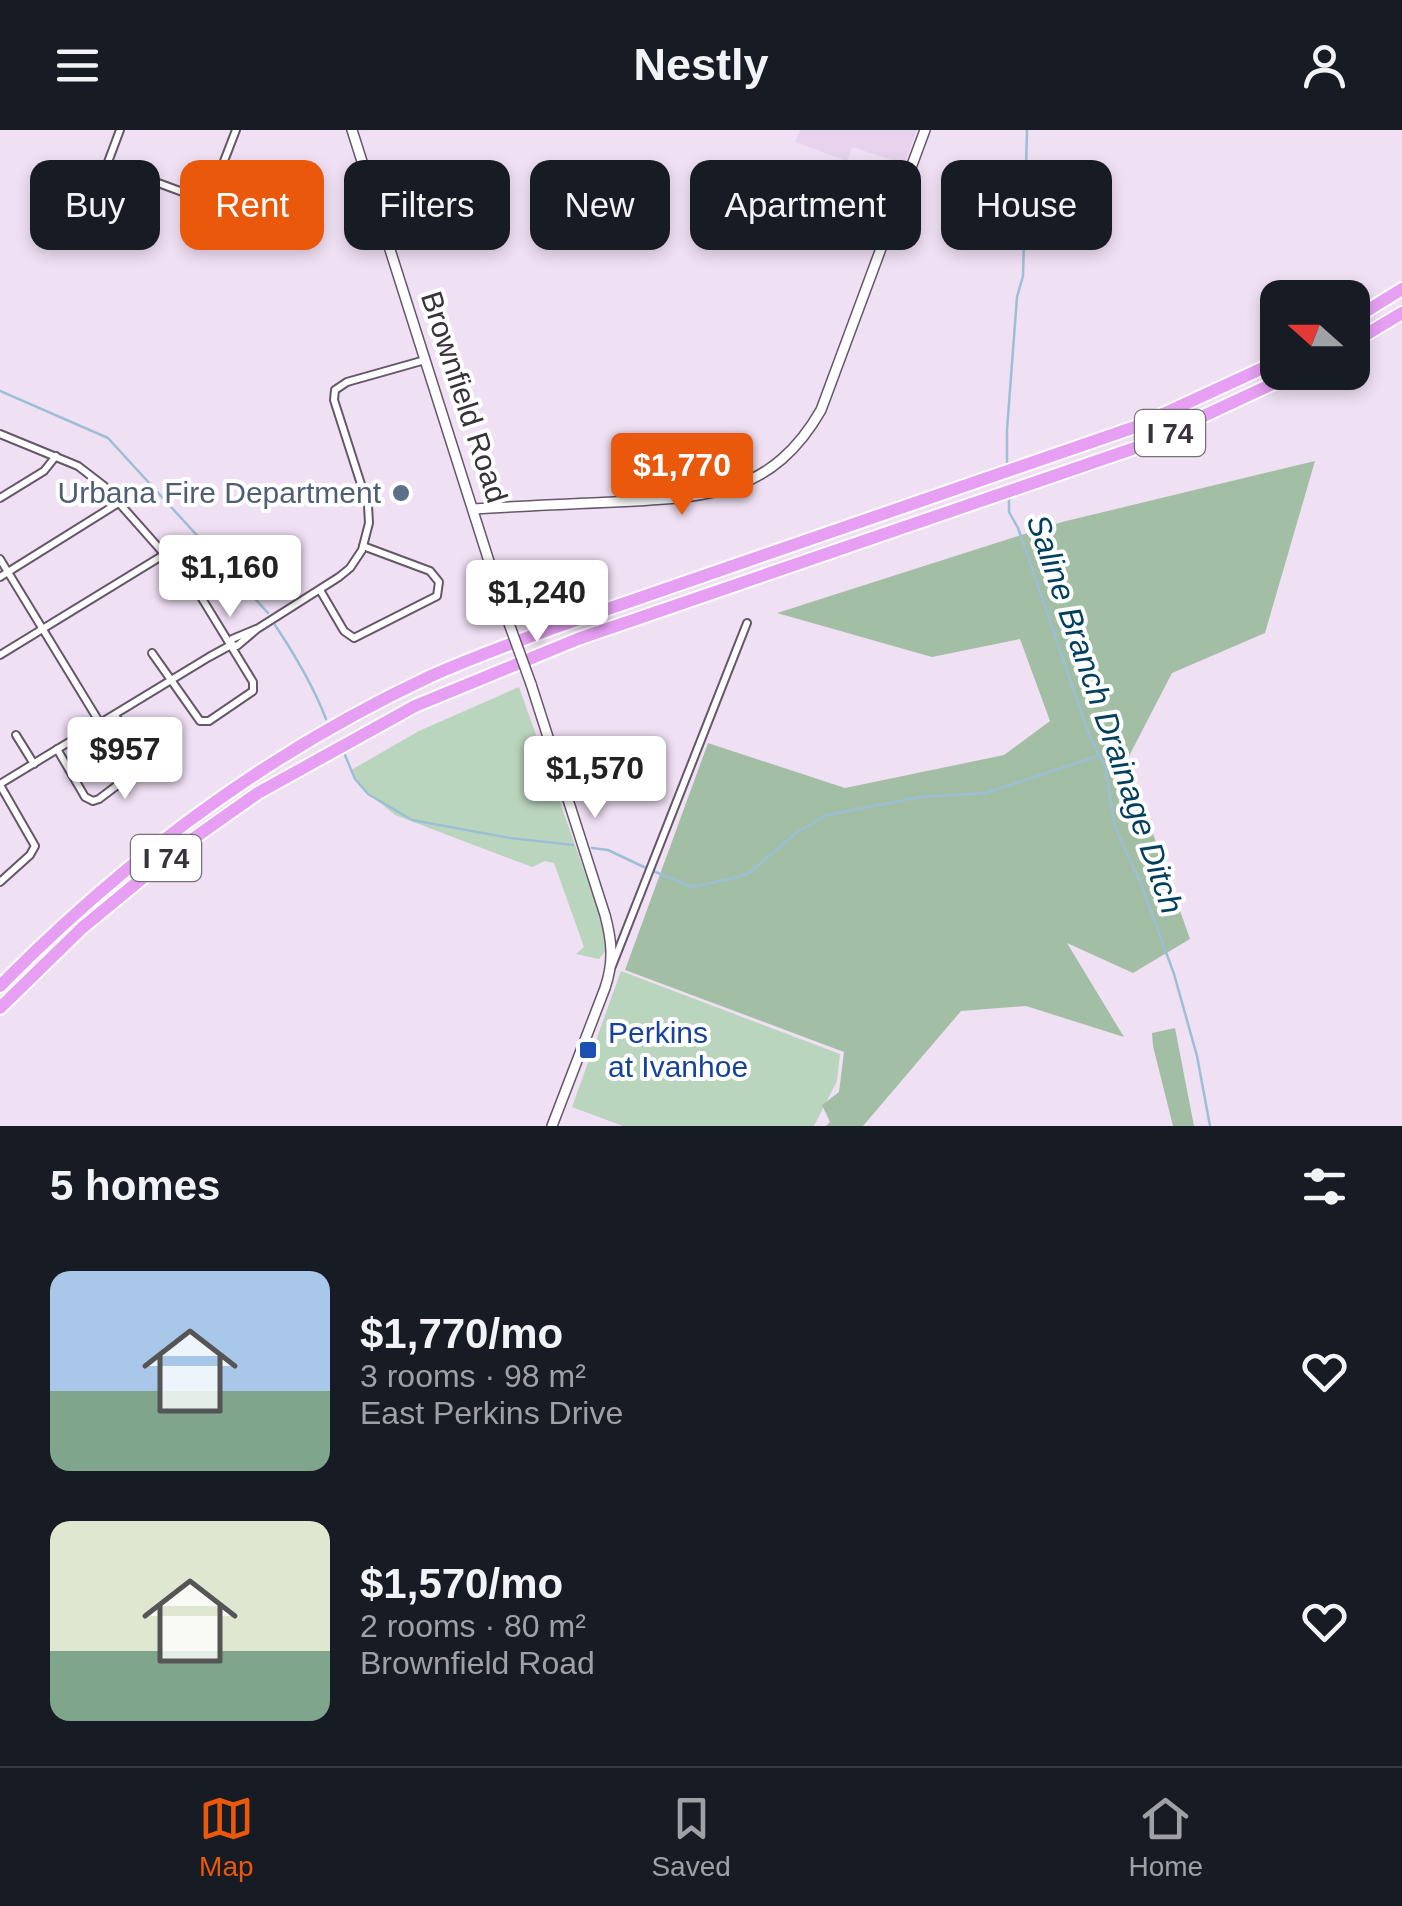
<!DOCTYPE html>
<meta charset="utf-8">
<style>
body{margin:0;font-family:Arial,sans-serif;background:#242831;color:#f1f3f6;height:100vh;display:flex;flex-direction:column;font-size:38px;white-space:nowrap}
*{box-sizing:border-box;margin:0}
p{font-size:32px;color:#9ea1a6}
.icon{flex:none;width:55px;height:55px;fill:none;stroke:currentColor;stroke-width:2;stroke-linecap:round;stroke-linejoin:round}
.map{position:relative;height:996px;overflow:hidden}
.side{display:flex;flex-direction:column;background:#171b24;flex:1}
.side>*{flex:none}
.banner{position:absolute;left:30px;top:30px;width:1342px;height:90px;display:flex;gap:20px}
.needle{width:65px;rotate:291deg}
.buttons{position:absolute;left:1260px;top:150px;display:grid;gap:20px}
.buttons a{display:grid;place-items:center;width:110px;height:110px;border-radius:20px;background:#171b24;box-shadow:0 5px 15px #0003;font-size:50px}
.price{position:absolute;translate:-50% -85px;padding:0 22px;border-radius:10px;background:#fff;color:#222;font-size:32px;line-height:65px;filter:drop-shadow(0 2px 5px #0008)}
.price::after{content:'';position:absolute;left:50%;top:60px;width:30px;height:22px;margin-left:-15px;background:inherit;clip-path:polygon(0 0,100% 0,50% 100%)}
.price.current{background:#ea580c;color:#fff}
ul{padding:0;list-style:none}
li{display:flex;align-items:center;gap:30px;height:250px;padding:0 50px}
li span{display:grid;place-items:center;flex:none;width:280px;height:200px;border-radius:20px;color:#555}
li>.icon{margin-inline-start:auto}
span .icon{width:120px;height:120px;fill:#fffc;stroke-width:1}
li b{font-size:42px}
h2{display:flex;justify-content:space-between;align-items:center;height:120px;padding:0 50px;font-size:42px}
.tag{padding:0 35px;border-radius:20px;background:#171b24;box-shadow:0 5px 15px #0003;font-size:35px;line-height:90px}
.tag.current{background:#ea580c;color:#fff}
header{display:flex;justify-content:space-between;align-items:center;height:130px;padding:0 50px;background:#171b24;font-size:45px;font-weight:700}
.tabs{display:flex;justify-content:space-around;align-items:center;height:140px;border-top:2px solid #363941;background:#171b24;font-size:28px;color:#9ea1a6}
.tabs a{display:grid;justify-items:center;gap:5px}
.tabs .current{color:#ea580c}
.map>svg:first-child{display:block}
.built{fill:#e7d3ee}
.green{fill:#bad5bd}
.forest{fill:#a2bfa5}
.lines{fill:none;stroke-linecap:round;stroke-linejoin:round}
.stream{stroke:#9dbfd5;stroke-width:2.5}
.minor-casing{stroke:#655769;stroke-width:10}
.tertiary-casing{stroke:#655769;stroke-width:12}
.motorway-casing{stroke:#fff;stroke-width:16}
.minor{stroke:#fff;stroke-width:6}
.tertiary{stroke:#fff;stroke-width:9}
.motorway{stroke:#e69ff3;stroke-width:12}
.tertiary-bridge-casing{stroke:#655769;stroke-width:12;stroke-linecap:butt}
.tertiary-bridge{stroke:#fff;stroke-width:9}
.service-dot{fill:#5c6f8a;stroke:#fff;stroke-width:4}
.transit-dot{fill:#1a4fb4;stroke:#fff;stroke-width:4}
.labels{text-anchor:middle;stroke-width:8;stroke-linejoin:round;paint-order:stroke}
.shield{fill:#fff;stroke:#747075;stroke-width:2.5}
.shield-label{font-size:28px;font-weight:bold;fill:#38323a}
.street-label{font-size:30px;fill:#38323a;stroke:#fff}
.service-label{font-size:30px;fill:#4e5e75;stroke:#fff;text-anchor:end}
.transit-label{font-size:30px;fill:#164399;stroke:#fff;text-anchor:start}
.water-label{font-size:32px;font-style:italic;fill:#00405e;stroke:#fff}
</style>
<header><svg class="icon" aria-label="menu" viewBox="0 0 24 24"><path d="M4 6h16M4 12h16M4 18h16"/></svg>Nestly<svg class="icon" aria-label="person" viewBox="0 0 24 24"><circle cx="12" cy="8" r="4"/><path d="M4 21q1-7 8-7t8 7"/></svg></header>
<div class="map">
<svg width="1402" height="996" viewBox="0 0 1402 996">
<rect width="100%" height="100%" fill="#f0e0f4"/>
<polygon class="built" points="800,0 917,0 904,34 852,17 847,31 795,12"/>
<g class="green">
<polygon points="519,557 602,791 608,818 599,829 576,824 584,817 554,733 545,731 532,737 395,685 364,660 351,640 419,601"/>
<polygon points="621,841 840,924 837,951 814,996 623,996 572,977"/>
</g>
<g class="forest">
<polygon points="1315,331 1265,503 1172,543 1127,630 1190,809 1133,843 1067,813 1124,907 1026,876 961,881 863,996 826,996 830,992 822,975 839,962 844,922 625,840 708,613 845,658 1004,625 1050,591 1020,509 932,527 777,483 1062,392"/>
<polygon points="1175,898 1194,996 1173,996 1153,916 1152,903"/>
</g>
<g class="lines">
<g class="stream">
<polyline points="0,261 108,308 268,483"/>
<polyline points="1007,334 1007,300 1017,167 1023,146 1027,0"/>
<polyline points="1009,367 1009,382 1018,398 1089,605 1105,637 1115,697 1141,754 1174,844 1197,926 1210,996"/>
<path d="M275 495C295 525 313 555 326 589"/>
<polyline points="345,625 355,649 368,664 412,690 510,708 573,715"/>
<polyline points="592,718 608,720 646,738"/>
<polyline points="653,741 692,757 738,747 749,743 796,703 827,685 920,667 986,663 1098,626"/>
</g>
<defs>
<g id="minor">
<polyline points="107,34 196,67 206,68 214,57 236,0"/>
<polyline points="93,72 120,0"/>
<polyline points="0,304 78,336 104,356 198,462 253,552 253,561 209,591 200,591 152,523"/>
<polyline points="0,368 44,341 56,326"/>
<polyline points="0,429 100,593"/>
<polyline points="0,447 120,372"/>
<polyline points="320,460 344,501 354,508 437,466 439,452 430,441 363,416"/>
<polyline points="231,515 232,509 256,499"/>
<polyline points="0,525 165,424"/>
<polyline points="16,605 34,634"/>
<polyline points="57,619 85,667 93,671 99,669 136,641 142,633 140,625 115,585"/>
<polyline points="0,654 209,527 231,515 237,516 257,499 339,447 350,438 362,420 369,393 368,376 334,270 335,260 347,252 425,230"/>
<polyline points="0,655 35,716 30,725 0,752"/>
<polyline points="612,836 747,493"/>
</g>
<g id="tertiary">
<polyline points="352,0 507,488"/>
<path d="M474 379C521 376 568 374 614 372 705 367 771 367 821 280L925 0"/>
<path d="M531 554 605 785C612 811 614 832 605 858L552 996"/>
</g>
<g id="motorway">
<polyline points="1352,190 1402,159"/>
<polyline points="1352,213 1402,183"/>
<path d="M0 856C125 729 270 621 431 546 478 525 526 508 573 491L1135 297 1278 231"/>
<polyline points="0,878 82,798 173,723 258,663 415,576 578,509 1135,318 1298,242"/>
</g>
</defs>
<use href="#minor" class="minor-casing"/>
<use href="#tertiary" class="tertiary-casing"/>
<use href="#motorway" class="motorway-casing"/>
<use href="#minor" class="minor"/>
<use href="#tertiary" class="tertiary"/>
<use href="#motorway" class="motorway"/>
<defs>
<polyline id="tertiary-bridge" points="507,488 531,554"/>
</defs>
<use href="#tertiary-bridge" class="tertiary-bridge-casing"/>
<use href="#tertiary-bridge" class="tertiary-bridge"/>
</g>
<circle class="service-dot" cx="401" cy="363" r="10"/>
<rect class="transit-dot" x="578" y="910" width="20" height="20" rx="5"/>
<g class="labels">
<g class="shield">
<rect x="1135" y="280" width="70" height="46" rx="8"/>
<rect x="131" y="705" width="70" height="46" rx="8"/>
</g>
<g class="shield-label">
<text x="1170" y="313">I 74</text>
<text x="166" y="738">I 74</text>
</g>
<g class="street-label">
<text transform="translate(464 267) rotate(72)" y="10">Brownfield Road</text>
</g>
<g class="service-label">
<text x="381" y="373">Urbana Fire Department</text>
</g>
<g class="transit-label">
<text x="608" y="913">Perkins<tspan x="608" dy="34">at Ivanhoe</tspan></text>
</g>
<g class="water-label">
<text transform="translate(1105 584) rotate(71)" y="11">Saline Branch Drainage Ditch</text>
</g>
</g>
</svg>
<div class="buttons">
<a><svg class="needle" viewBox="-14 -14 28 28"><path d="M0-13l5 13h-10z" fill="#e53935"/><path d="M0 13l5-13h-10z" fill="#9ea1a6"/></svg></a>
</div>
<b class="price current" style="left:682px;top:388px">$1,770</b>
<b class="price" style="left:230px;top:490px">$1,160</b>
<b class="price" style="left:537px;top:515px">$1,240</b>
<b class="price" style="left:125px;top:672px">$957</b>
<b class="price" style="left:595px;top:691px">$1,570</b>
<div class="banner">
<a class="tag">Buy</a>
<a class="tag current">Rent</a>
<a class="tag">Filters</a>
<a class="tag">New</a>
<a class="tag">Apartment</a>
<a class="tag">House</a>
</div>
</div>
<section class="side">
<h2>5 homes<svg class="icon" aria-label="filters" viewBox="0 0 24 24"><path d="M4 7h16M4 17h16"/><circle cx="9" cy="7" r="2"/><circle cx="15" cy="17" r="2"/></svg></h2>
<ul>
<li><span style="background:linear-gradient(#a9c7e8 60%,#7fa58c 0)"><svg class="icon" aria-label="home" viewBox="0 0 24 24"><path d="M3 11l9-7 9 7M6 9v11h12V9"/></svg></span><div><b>$1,770/mo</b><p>3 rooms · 98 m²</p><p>East Perkins Drive</p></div><svg class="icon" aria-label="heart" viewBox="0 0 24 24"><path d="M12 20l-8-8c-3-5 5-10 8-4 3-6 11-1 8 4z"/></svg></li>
<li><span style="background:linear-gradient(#dfe7d0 65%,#7fa58c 0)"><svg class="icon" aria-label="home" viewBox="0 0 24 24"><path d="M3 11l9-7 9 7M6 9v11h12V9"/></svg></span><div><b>$1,570/mo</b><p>2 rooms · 80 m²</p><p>Brownfield Road</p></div><svg class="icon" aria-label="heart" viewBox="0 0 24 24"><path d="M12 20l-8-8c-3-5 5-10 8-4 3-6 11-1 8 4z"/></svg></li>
</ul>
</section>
<nav class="tabs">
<a class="current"><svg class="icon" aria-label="map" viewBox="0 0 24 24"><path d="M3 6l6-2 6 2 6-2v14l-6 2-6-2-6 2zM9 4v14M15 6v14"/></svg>Map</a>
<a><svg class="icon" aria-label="saved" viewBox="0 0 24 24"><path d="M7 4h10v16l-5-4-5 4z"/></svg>Saved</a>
<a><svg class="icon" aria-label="home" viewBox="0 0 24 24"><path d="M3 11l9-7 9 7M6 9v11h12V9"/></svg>Home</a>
</nav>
